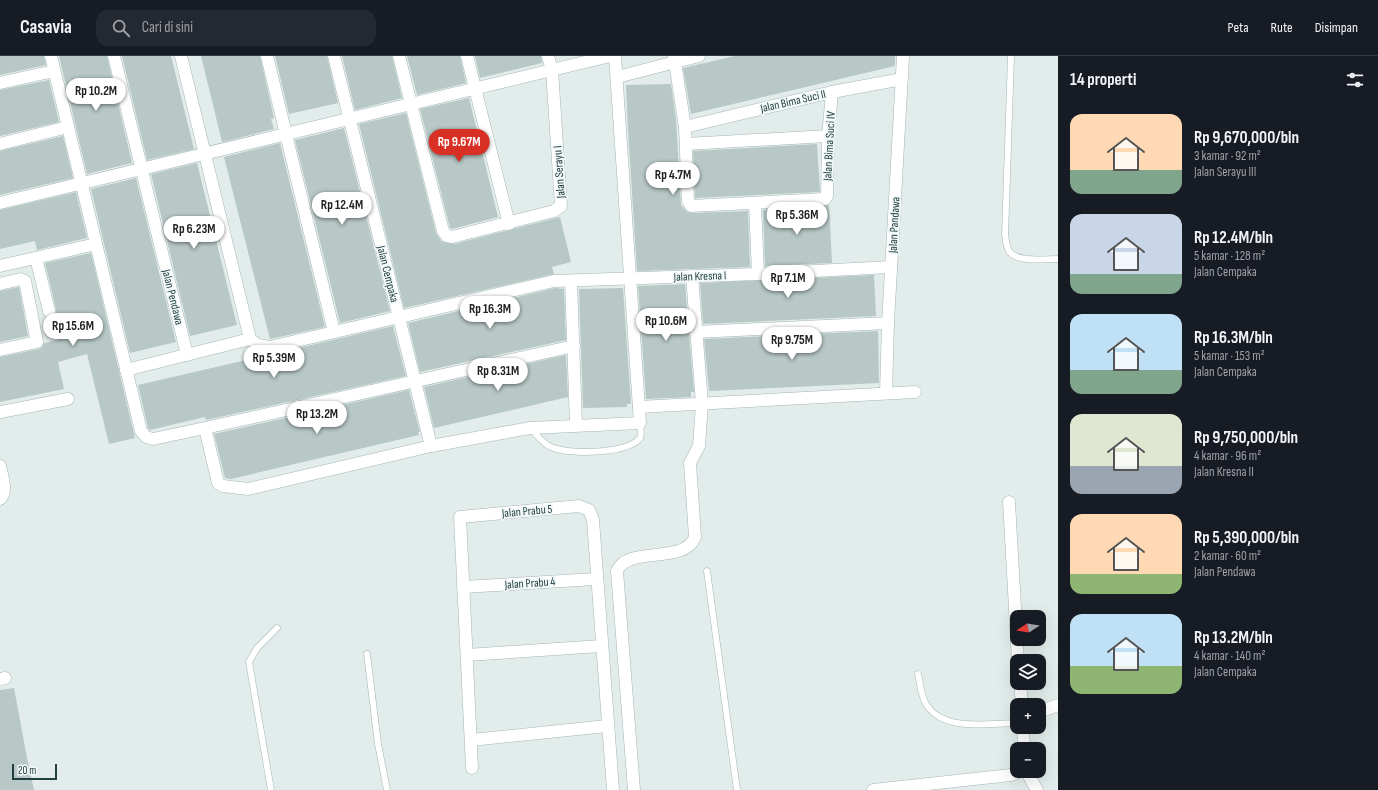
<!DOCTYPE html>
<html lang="id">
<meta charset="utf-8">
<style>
body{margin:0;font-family:"Sofia Sans Condensed",sans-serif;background:#242831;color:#f1f3f6;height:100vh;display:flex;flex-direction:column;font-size:15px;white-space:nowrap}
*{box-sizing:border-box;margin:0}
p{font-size:13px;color:#9ea1a6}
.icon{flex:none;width:22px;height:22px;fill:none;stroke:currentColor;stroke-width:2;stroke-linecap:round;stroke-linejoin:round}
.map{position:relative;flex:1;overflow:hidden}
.side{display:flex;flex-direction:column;background:#171b24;width:320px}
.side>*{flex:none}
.needle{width:26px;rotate:258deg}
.tools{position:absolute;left:1010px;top:554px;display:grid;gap:8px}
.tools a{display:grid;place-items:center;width:36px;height:36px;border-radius:8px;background:#171b24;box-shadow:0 4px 16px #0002;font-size:20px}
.scale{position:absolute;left:12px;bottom:10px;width:45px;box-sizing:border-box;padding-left:4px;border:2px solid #213f40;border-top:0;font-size:11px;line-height:14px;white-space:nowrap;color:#213f40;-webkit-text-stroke:3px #f3f9f8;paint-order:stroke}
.price{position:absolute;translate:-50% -34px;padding:0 9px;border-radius:14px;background:#fff;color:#222;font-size:13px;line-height:26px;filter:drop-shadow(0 1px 2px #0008)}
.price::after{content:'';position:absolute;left:50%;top:24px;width:12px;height:9px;margin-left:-6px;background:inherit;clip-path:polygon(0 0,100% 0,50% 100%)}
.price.selected{background:#d93025;color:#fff}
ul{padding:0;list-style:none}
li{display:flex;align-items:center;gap:12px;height:100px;padding:0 12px}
li span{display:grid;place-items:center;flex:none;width:112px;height:80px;border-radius:12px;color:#555}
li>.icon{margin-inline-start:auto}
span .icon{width:48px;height:48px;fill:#fffc;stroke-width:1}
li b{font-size:17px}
h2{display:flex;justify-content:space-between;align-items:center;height:48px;padding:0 12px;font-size:17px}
header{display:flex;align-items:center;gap:24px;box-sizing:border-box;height:56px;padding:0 20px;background:#171b24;border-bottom:1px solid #363941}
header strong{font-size:19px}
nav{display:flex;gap:22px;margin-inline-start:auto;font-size:14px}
.search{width:280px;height:36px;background:#242831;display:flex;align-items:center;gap:10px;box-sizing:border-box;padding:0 14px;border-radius:12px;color:#9ea1a6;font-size:15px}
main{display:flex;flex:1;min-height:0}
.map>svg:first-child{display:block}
.building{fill:#b7c8c6}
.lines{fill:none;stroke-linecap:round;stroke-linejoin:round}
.service-casing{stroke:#a4b5b4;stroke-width:7}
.minor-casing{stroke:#a4b5b4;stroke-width:13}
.service{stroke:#fff;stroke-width:6}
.minor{stroke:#fff;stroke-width:12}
.labels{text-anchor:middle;stroke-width:3.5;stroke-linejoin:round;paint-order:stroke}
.street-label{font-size:12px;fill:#213f40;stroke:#f3f9f8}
</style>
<header>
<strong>Casavia</strong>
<div class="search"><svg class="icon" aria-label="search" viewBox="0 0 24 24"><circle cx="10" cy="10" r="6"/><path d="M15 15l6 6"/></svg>Cari di sini</div>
<nav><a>Peta</a><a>Rute</a><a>Disimpan</a></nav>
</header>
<main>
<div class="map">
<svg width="1058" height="734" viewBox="0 0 1058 734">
<rect width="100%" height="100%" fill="#e2edeb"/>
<g class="building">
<polygon points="0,0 44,0 46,9 0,19"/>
<polygon points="59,0 107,0 132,107 87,118"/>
<polygon points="122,0 171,0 194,93 147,104"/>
<polygon points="201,0 260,0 274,62 271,63 274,73 222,86"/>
<polygon points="275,0 327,0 338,47 289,58"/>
<polygon points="342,0 392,0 402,42 355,54"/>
<polygon points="407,0 460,0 466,27 417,39"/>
<polygon points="475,0 541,0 542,7 480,22"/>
<polygon points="735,0 895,0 895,10 691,58 683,12"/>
<polygon points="49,24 59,66 0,80 0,34"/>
<polygon points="671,28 676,63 681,149 687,156 691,157 748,155 750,211 637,215 628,73 626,29"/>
<polygon points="469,42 498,161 452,173 450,172 420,53"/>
<polygon points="406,57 436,177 441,185 454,188 560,161 571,206 552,211 554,218 404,252 359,68"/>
<polygon points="344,72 390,255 340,267 295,84"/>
<polygon points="63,80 73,122 0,139 0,95"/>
<polygon points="280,87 325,271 270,283 224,101"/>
<polygon points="817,88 820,136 695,142 693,95"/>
<polygon points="197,107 237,269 190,280 151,118"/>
<polygon points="136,122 176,286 130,297 91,133"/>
<polygon points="76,136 87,182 37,194 35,185 0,193 0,154"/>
<polygon points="829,149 832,207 765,210 763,154"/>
<polygon points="91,197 135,382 109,388 87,298 58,306 64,333 0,346 0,301 39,293 42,291 44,287 58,284 53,261 56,257 56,253 45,207"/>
<polygon points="874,219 876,260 703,268 700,227"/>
<polygon points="685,228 694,336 691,336 691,341 646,343 638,230"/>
<polygon points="19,231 28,280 0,286 0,235"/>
<polygon points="555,232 564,233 566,284 420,316 408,267"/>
<polygon points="623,232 631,348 627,348 627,351 583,352 579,233"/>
<polygon points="393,270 406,320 206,364 205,361 150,374 148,372 138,329"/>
<polygon points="878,275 879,327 709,335 704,283"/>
<polygon points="566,299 568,341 434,372 424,331"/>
<polygon points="409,334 420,376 418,376 419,379 231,423 225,422 214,378"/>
<polygon points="14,632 27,702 34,734 0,734 0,634"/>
</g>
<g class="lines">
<defs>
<g id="service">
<path d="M1011 0 1005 179C1006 184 1006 190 1009 195 1017 207 1045 203 1058 203"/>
<path d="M531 373C537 379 543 388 551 391 568 399 628 398 640 382 642 378 640 371 640 367"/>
<polyline points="707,515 737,734"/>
<polyline points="367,598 378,688 387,734"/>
<path d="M918 618C920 627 921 638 925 646 941 677 988 667 1017 667"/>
<polyline points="271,734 249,606 257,592 277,572"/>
</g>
<g id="minor">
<polyline points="51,0 141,375 146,381 153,383 205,372 574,290"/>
<polyline points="114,0 187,299"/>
<polyline points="181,0 250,283 258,289 270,291 554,225 758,218 891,211"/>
<polyline points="267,0 334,276"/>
<polyline points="334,0 431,390"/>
<polyline points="399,0 443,175 447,180 452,181 554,155 561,150 552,14 548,0"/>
<polyline points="467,0 509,168"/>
<polyline points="674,0 685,71 688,145 691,150 825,143 827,140 828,80 832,36"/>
<polyline points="617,21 699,0"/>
<polyline points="0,27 54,15"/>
<polyline points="685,71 832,36 902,23"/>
<polyline points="0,88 68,71"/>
<polyline points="686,88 828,80"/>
<polyline points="0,147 610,0"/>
<polyline points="755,147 758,218"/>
<polyline points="36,202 49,255"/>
<polyline points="0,210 96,188"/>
<polyline points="571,225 576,369"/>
<polyline points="0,228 21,223 25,225 37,286 0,294"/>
<polyline points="696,276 888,267"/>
<polyline points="126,314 250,283"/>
<polyline points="886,337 888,267 903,0"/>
<polyline points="639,351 915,336"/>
<polyline points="0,356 68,343"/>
<polyline points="205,372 218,427 223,430 248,433 431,390 530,372 640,367 615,0"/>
<path d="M0 410C2 419 8 436 0 443"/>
<polyline points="1009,446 1018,605"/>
<polyline points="463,531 596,523"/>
<polyline points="467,599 601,590"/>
<polyline points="0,623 5,622"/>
<polyline points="1020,627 1022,649"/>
<polyline points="1039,656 1058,649"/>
<polyline points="1023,671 1024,693"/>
<polyline points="471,684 607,670"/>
<polyline points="472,712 460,461 579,450 589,454 593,464 613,734"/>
<polyline points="1026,715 1037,734"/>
<path d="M634 734 617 515C628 489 685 509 695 481L690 407 699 390 702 348 692 220"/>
<polyline points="873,734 1011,719 1020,715"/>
</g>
</defs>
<use href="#service" class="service-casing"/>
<use href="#minor" class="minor-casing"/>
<use href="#service" class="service"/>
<use href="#minor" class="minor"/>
</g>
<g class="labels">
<g class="street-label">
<text transform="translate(793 45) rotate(-13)" y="4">Jalan Bima Suci II</text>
<text transform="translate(829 90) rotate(-87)" y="4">Jalan Bima Suci IV</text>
<text transform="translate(559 116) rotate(-94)" y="4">Jalan Serayu I</text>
<text transform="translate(894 169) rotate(-87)" y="4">Jalan Pandawa</text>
<text transform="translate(388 218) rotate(76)" y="4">Jalan Cempaka</text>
<text transform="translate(700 220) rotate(-2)" y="4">Jalan Kresna I</text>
<text transform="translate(173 241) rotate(76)" y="4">Jalan Pendawa</text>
<text transform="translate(527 455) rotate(-5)" y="4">Jalan Prabu 5</text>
<text transform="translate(530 527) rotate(-4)" y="4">Jalan Prabu 4</text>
</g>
</g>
</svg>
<div class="tools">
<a><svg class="needle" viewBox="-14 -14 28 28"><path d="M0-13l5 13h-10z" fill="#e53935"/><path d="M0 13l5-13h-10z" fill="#9ea1a6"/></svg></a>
<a><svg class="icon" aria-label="layers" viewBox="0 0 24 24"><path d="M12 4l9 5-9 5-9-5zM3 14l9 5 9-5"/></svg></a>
<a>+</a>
<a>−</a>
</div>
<div class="scale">20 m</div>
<b class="price" style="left:96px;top:56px">Rp 10.2M</b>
<b class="price selected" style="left:459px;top:107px">Rp 9.67M</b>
<b class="price" style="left:673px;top:140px">Rp 4.7M</b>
<b class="price" style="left:342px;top:170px">Rp 12.4M</b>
<b class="price" style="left:797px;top:180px">Rp 5.36M</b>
<b class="price" style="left:194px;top:194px">Rp 6.23M</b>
<b class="price" style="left:788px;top:243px">Rp 7.1M</b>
<b class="price" style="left:490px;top:274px">Rp 16.3M</b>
<b class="price" style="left:666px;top:286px">Rp 10.6M</b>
<b class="price" style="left:73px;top:291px">Rp 15.6M</b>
<b class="price" style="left:792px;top:305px">Rp 9.75M</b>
<b class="price" style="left:274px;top:323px">Rp 5.39M</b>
<b class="price" style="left:498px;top:336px">Rp 8.31M</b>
<b class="price" style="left:317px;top:379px">Rp 13.2M</b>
</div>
<section class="side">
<h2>14 properti<svg class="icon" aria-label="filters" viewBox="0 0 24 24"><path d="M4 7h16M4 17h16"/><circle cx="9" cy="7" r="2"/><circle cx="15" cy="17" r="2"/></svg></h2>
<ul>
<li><span style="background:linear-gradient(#ffd9b3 70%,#7fa58c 0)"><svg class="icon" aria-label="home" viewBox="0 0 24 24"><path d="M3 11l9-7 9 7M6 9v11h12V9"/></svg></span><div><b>Rp 9,670,000/bln</b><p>3 kamar · 92 m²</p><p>Jalan Serayu III</p></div></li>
<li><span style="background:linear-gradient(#c9d6e8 75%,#7fa58c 0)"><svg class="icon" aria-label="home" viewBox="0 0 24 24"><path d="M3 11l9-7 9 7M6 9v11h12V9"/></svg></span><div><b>Rp 12.4M/bln</b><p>5 kamar · 128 m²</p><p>Jalan Cempaka</p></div></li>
<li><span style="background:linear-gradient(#bfe0f5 70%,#7fa58c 0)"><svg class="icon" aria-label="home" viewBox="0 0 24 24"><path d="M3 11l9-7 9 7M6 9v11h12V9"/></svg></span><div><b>Rp 16.3M/bln</b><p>5 kamar · 153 m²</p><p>Jalan Cempaka</p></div></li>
<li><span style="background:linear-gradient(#dfe7d0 65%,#9aa5b1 0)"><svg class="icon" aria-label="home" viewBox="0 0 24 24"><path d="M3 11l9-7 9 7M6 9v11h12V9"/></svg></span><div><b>Rp 9,750,000/bln</b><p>4 kamar · 96 m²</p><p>Jalan Kresna II</p></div></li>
<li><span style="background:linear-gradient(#ffd9b3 75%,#8fb573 0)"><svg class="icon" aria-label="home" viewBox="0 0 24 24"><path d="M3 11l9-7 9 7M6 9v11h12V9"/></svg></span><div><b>Rp 5,390,000/bln</b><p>2 kamar · 60 m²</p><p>Jalan Pendawa</p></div></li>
<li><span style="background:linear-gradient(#bfe0f5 65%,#8fb573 0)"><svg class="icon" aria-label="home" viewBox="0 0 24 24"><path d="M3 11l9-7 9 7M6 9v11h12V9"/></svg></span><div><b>Rp 13.2M/bln</b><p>4 kamar · 140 m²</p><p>Jalan Cempaka</p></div></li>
</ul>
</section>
</main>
